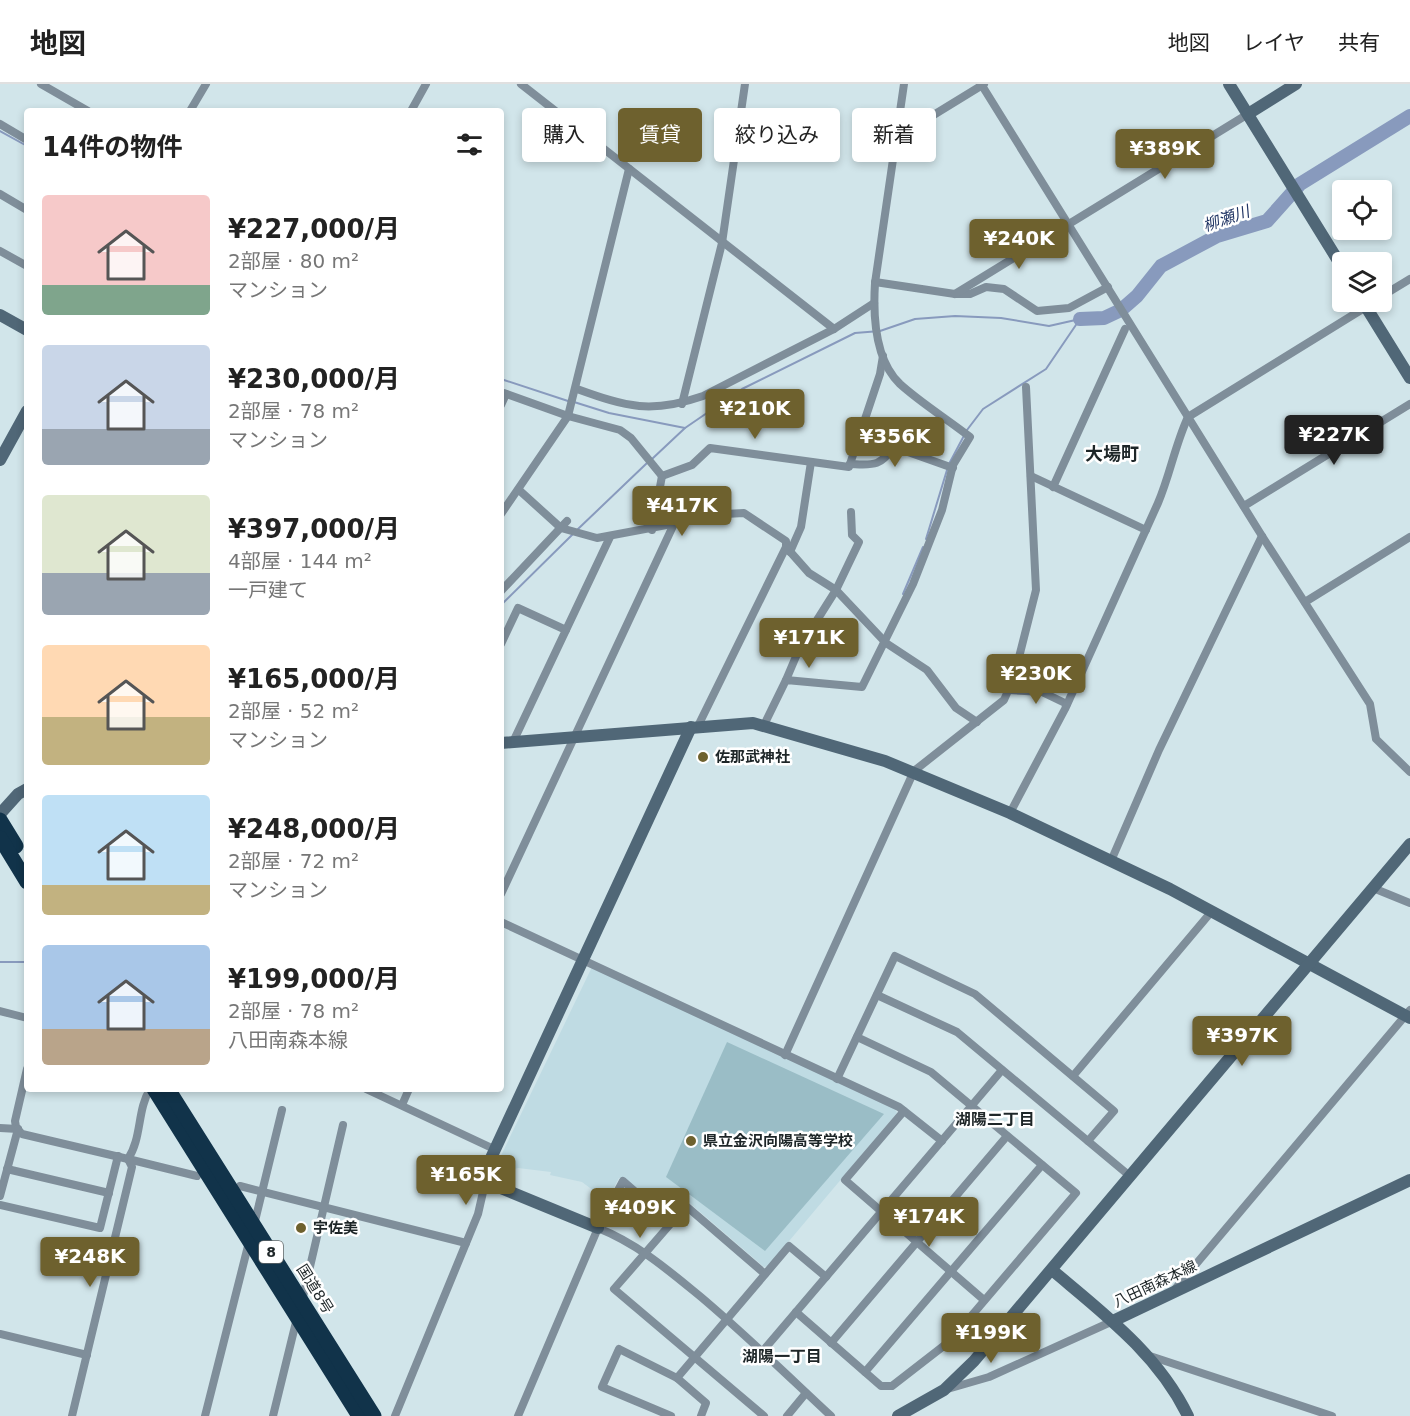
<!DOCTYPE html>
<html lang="ja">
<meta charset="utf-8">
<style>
body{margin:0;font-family:"DejaVu Sans","Noto Sans JP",sans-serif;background:#f2f2f2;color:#222;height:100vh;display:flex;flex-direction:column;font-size:22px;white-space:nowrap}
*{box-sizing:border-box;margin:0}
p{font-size:20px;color:#767676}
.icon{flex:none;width:33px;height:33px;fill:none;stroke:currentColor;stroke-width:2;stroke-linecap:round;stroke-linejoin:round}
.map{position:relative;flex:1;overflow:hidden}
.sheet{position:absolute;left:24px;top:24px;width:480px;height:984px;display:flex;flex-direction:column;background:#fff;border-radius:6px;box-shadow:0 3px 9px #0003}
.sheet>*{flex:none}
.banner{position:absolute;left:522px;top:24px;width:570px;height:54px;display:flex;gap:12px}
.tools{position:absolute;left:1332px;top:96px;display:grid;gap:12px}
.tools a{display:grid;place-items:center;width:60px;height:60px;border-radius:6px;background:#fff;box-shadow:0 3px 9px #0003;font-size:30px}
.price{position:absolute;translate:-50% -51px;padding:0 14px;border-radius:6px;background:#6e612e;color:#fff;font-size:20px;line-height:39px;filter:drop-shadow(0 2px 3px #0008)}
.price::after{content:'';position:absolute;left:50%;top:36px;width:18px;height:14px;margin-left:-9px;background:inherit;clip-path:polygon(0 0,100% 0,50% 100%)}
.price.on{background:#222;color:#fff}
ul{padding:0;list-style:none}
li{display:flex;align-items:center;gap:18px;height:150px;padding:0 18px}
li span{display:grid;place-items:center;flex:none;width:168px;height:120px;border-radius:6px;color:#555}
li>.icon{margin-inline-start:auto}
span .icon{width:72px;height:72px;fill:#fffc;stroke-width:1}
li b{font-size:26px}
h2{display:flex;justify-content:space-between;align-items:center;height:72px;padding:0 18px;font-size:26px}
.tag{padding:0 21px;border-radius:6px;background:#fff;box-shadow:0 3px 9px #0003;font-size:21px;line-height:54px}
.tag.on{background:#6e612e;color:#fff}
header{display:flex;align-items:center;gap:36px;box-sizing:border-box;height:84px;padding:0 30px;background:#fff;border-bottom:2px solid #e0e0e0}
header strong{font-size:28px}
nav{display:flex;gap:33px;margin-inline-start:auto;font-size:21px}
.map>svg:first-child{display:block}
.built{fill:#bfdbe3}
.green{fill:#9abdc6}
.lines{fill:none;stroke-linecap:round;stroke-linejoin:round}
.stream{stroke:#889abd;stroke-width:2}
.river{stroke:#889abd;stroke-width:14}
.street{stroke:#7f8e9a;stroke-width:8}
.secondary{stroke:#506777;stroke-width:12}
.highway{stroke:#11334a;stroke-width:15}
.poi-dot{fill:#6e612e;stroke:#fff;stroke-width:2}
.labels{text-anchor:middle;stroke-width:5;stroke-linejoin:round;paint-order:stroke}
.shield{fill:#fff;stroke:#626768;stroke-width:1.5}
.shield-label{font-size:14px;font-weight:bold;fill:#1e2628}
.poi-label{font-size:15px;font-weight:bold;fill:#1e2628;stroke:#fff;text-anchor:start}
.street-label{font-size:15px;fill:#1e2628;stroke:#fff}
.water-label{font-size:16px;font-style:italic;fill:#223665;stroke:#fff}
.neighbourhood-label{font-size:16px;font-weight:bold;fill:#1e2628;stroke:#fff}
.quarter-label{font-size:18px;font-weight:bold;fill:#1e2628;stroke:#fff}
</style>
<header>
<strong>地図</strong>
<nav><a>地図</a><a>レイヤ</a><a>共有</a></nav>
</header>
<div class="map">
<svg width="1410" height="1332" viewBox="0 0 1410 1332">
<rect width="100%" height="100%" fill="#d1e5ea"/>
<polygon class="built" points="592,883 895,1025 897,1029 768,1182 764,1183 685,1115 670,1131 665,1131 624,1094 619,1094 610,1111 594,1107 582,1098 550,1091 551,1088 518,1084 497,1089 495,1084"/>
<polygon class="green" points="727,958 884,1030 765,1167 666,1093"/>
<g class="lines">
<g class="stream">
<polyline points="0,47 27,62"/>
<polyline points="501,295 568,317"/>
<polyline points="574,318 609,329 685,344"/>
<polyline points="652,375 685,344 742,305 855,249 880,247 915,235 955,232 1001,234 1049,242 1080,235"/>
<polyline points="949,380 967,346 983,325 1046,285 1080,235"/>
<polyline points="578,445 647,379"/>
<polyline points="926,455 947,386"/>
<polyline points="903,510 923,463"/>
<polyline points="501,521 574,449"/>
<polyline points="0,878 27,878"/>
</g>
<polyline class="river" points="1080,235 1104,234 1121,226 1137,212 1161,182 1217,152 1267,137 1300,100 1410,32"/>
<g class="street">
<polyline points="41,0 88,27"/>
<polyline points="521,0 834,245"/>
<polyline points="981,0 1262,452 1370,620 1376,655 1410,688"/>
<polyline points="190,27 206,0"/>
<polyline points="411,27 426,0"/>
<polyline points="0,40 27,56"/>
<polyline points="896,54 984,0"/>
<polyline points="0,110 27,126"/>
<polyline points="0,167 27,182"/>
<polyline points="875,198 955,210 970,210 986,203 1004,205 1037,227 1069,224 1108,203"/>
<polyline points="955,210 1248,30"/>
<polyline points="1382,212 1410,195"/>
<path d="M577 305C627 323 651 330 703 312L834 245 874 219"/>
<polyline points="501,308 568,332 620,346 631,354 662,392 692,381 710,364 849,383 880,290 883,272"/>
<polyline points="682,320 722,159 745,0"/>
<polyline points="501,321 506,310"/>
<path d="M850 380C874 381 879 383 894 363L953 384"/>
<polyline points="1031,392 1146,446"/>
<polyline points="1053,403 1125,245"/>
<polyline points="519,406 561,444 597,454 725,430 744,429 786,457 786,463 809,489 836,506 886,559 927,586 956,624 977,638"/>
<polyline points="1244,422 1410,320"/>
<polyline points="501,430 568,332 629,85"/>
<polyline points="652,446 662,392"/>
<polyline points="790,468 801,443 811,378"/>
<polyline points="501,507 567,437"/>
<polyline points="1305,518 1410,453"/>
<polyline points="566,546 610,453"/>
<polyline points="501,560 518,524 566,546 513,658"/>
<polyline points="786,596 800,563 836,506 859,458 852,451 851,428"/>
<polyline points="1009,606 1042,608 1067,620"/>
<path d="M764 641 786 596 862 603 913 500 942 426 953 381 970 353C947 335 921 319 900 300 875 276 873 231 875 199L904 0"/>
<polyline points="698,642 786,463"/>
<path d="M1010 729 1065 625 1158 419C1170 391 1175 361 1188 333L1374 218"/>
<polyline points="1111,777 1159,666 1262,452"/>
<polyline points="1373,804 1410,819"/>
<polyline points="501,810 673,442"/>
<polyline points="501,838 899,1023 942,1057"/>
<polyline points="877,911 957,948 1131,1093"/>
<polyline points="0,927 27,934"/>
<polyline points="785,971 914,687 1004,616 1014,593 1036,506 1026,303"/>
<path d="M27 985 15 1037 16 1043 22 1050 128 1075C142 1054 137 1026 150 1005"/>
<polyline points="1073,992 1212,827"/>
<polyline points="837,995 895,872 975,910 1114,1027 1088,1057"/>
<polyline points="366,1005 494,1065"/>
<polyline points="402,1021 409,1005"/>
<polyline points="904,1027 845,1096 984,1216"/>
<polyline points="0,1044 18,1045"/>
<polyline points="128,1075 197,1092"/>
<polyline points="7,1085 109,1109"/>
<polyline points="240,1102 466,1159"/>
<polyline points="0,1112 18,1045"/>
<polyline points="0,1121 100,1144 118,1072"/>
<polyline points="254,1141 282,1026"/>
<path d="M598 1144C638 1160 668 1186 701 1213 746 1251 788 1292 831 1332"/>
<polyline points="1175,1205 1410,926"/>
<polyline points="302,1217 343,1041"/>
<polyline points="796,1228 881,1302 892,1302 950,1257 1076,1109 931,988 857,953"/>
<polyline points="0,1250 87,1271"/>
<polyline points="831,1259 1007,1052"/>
<polyline points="762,1268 1002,986"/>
<polyline points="1150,1272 1332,1332"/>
<polyline points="865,1288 1042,1081"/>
<polyline points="677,1294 789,1162 826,1193"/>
<polyline points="944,1306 989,1293 1113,1237"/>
<polyline points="72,1332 132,1083 128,1075"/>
<polyline points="205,1332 249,1158"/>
<polyline points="273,1332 297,1234"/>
<polyline points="395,1332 478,1130 486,1095"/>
<polyline points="518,1332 598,1144 623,1097 671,1139"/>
<polyline points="671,1332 602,1303 619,1265 677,1294 706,1319 701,1332"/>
<polyline points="764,1332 614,1205 686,1122 765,1190"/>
<polyline points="787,1332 806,1309"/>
</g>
<g class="secondary">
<polyline points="1229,0 1342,183"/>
<polyline points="1248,30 1296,0"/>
<polyline points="1363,218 1410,294"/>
<polyline points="0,231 27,246"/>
<polyline points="0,376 27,327"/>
<polyline points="501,659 753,639 885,677 1010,729 1170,805 1410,934"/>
<polyline points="0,730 18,710 27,705"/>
<polyline points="598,1144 496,1102 486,1095 485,1087 691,643"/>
<path d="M1052 1186C1103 1229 1158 1270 1188 1332"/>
<polyline points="1113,1237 1410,1096"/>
<polyline points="898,1332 944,1306 974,1277 1410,760"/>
</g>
<g class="highway">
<polyline points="0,736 16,762"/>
<polyline points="0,754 27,798"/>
<polyline points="154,1005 359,1332"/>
<polyline points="168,1005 374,1332"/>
</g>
</g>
<g class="poi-dot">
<circle cx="703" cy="673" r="6"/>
<circle cx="691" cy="1057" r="6"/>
<circle cx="301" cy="1144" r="6"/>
</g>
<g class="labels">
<rect class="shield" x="259" y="1157" width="24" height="22" rx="4.5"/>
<g class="shield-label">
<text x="271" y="1173">8</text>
</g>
<g class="poi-label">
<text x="715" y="678">佐那武神社</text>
<text x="703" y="1062">県立金沢向陽高等学校</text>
<text x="313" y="1149">宇佐美</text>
</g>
<g class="street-label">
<text transform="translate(1155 1200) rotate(-25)" y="5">八田南森本線</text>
<text transform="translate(315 1205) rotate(58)" y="5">国道8号</text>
</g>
<g class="water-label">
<text transform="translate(1226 134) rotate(-19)" y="6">柳瀬川</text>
</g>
<g class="neighbourhood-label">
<text x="995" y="1041">湖陽二丁目</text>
<text x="782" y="1278">湖陽一丁目</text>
</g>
<g class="quarter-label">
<text x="1112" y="376">大場町</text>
</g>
</g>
</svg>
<div class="tools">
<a><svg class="icon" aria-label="locate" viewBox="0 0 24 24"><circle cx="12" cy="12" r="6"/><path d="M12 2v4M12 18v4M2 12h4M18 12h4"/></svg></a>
<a><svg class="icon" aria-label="layers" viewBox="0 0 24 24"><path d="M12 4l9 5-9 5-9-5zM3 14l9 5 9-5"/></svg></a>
</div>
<b class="price" style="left:1165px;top:96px">¥389K</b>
<b class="price" style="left:1019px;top:186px">¥240K</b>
<b class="price" style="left:755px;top:356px">¥210K</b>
<b class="price on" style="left:1334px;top:382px">¥227K</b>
<b class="price" style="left:895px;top:384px">¥356K</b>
<b class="price" style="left:682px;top:453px">¥417K</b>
<b class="price" style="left:809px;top:585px">¥171K</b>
<b class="price" style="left:1036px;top:621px">¥230K</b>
<b class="price" style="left:1242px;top:983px">¥397K</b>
<b class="price" style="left:466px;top:1122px">¥165K</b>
<b class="price" style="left:640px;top:1155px">¥409K</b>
<b class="price" style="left:929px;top:1164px">¥174K</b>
<b class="price" style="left:90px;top:1204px">¥248K</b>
<b class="price" style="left:991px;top:1280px">¥199K</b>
<div class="banner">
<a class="tag">購入</a>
<a class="tag on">賃貸</a>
<a class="tag">絞り込み</a>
<a class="tag">新着</a>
</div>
<section class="sheet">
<h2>14件の物件<svg class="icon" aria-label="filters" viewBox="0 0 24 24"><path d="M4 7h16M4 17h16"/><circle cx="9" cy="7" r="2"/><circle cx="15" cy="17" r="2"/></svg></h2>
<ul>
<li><span style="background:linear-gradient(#f6c9c9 75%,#7fa58c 0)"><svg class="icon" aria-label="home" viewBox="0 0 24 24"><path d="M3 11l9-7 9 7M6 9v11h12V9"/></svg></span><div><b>¥227,000/月</b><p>2部屋 · 80 m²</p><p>マンション</p></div></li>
<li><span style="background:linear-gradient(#c9d6e8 70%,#9aa5b1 0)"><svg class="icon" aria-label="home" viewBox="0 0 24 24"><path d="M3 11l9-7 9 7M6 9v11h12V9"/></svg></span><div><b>¥230,000/月</b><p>2部屋 · 78 m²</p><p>マンション</p></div></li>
<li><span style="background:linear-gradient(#dfe7d0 65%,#9aa5b1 0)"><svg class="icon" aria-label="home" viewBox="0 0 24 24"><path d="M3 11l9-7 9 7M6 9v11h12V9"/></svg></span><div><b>¥397,000/月</b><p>4部屋 · 144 m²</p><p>一戸建て</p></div></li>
<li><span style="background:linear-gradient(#ffd9b3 60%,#c2b280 0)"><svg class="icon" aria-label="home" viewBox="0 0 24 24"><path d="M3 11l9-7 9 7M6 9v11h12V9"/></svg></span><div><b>¥165,000/月</b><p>2部屋 · 52 m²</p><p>マンション</p></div></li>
<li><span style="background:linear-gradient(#bfe0f5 75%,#c2b280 0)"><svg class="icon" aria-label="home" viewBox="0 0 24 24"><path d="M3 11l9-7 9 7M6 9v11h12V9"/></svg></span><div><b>¥248,000/月</b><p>2部屋 · 72 m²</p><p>マンション</p></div></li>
<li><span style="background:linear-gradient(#a9c7e8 70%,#b9a48a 0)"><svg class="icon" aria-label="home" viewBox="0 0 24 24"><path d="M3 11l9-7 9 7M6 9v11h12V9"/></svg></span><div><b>¥199,000/月</b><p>2部屋 · 78 m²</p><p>八田南森本線</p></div></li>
</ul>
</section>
</div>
